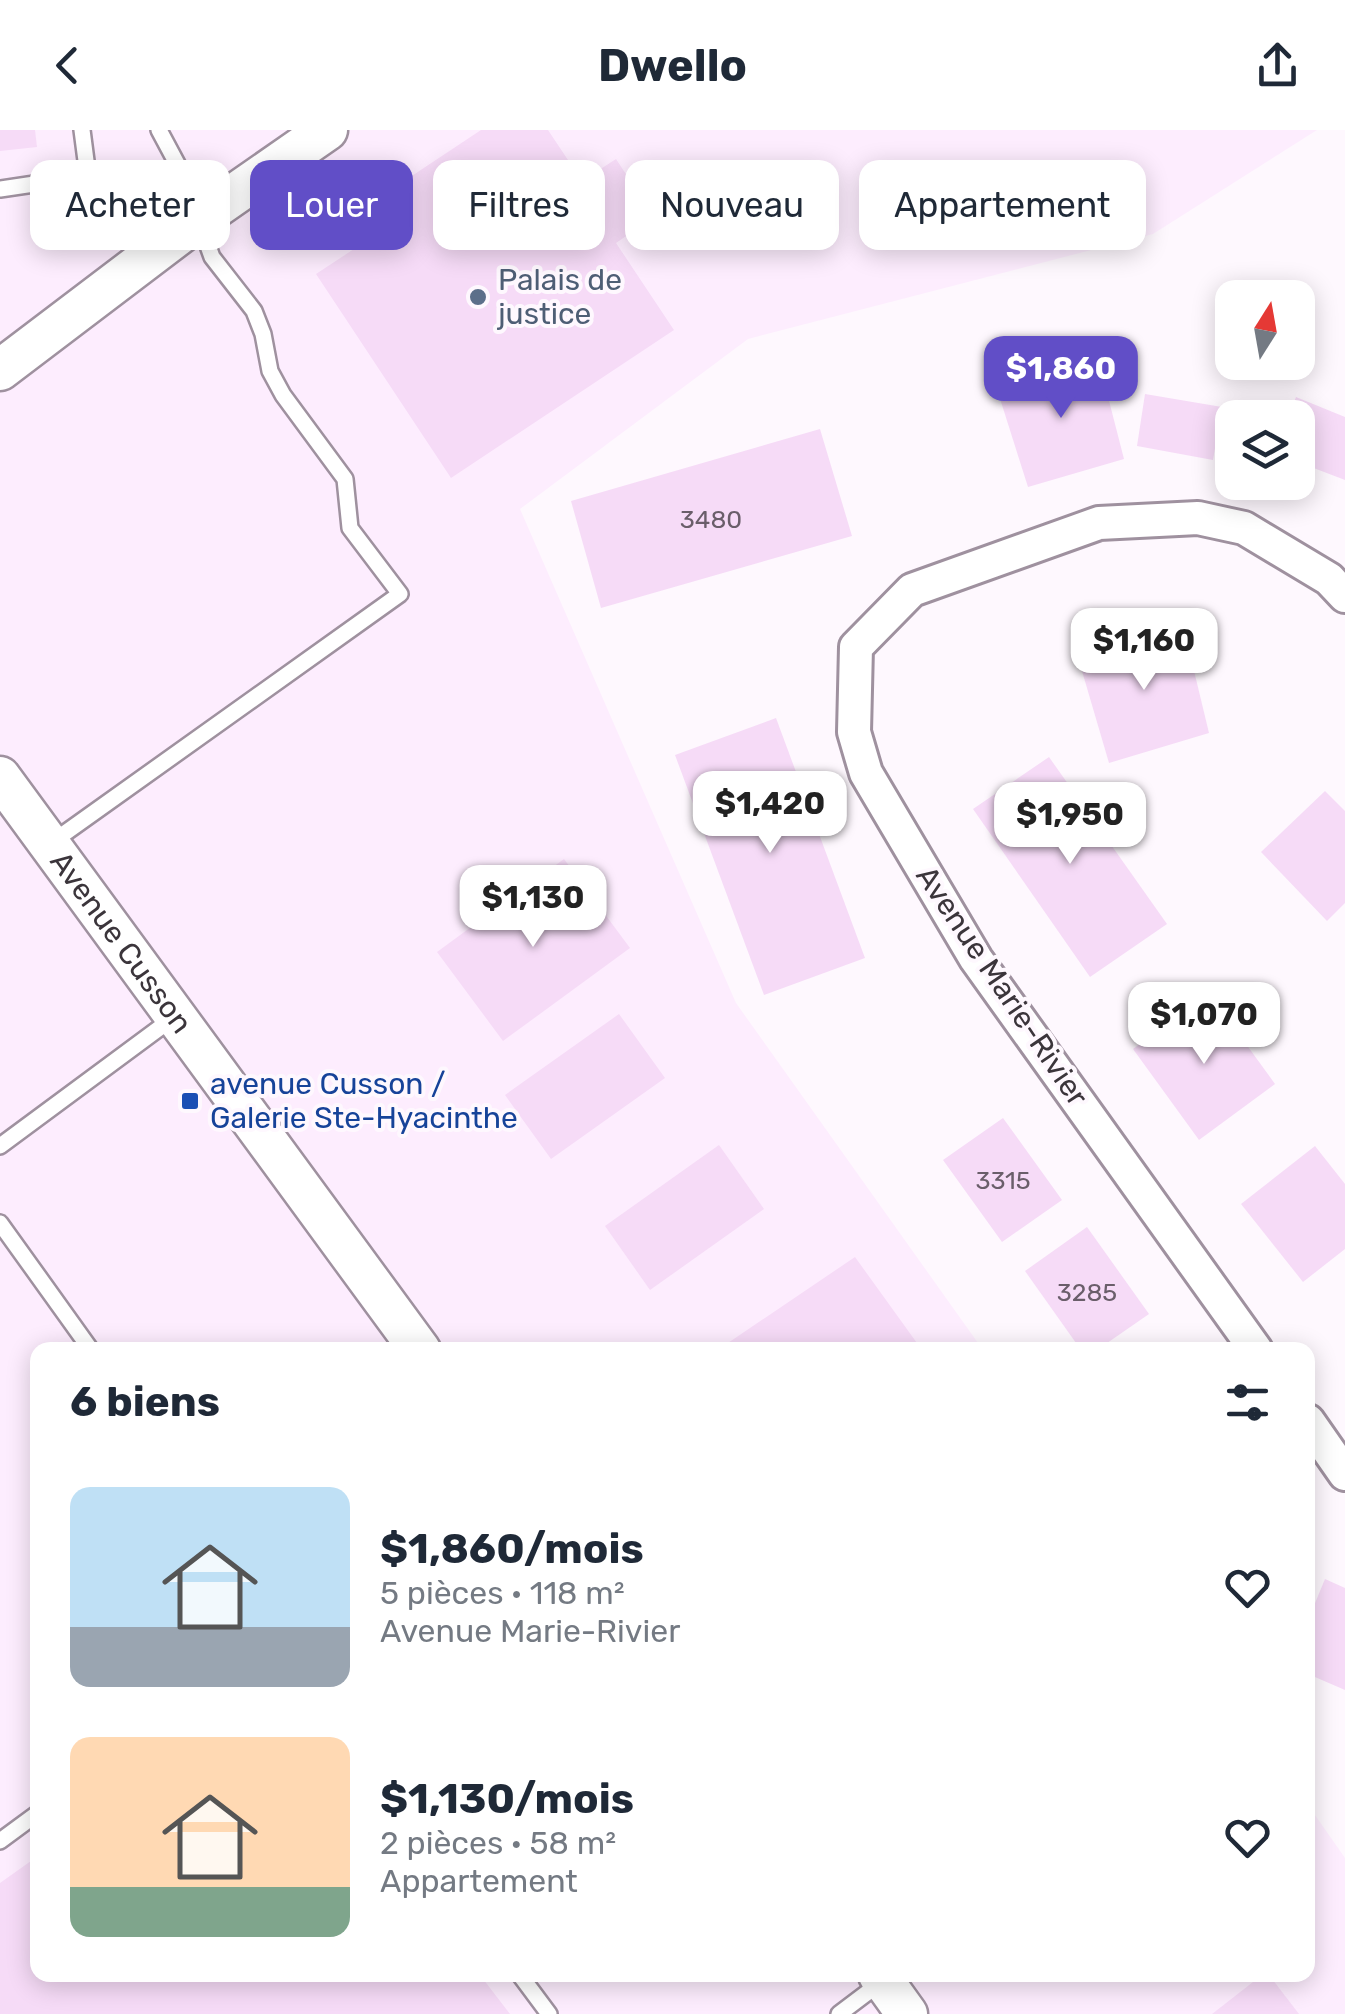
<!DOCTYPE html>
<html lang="fr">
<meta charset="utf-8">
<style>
body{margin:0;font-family:Rubik,sans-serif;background:#f6f6f7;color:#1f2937;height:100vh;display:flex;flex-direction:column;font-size:38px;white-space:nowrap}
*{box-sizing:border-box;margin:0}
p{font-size:32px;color:#747a83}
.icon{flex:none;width:55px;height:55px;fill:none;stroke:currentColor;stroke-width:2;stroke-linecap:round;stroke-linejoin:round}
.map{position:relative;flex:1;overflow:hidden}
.panel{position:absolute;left:30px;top:1212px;width:1285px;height:640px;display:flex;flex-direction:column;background:#fff;border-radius:20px;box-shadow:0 5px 25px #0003}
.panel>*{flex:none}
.banner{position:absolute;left:30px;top:30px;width:1285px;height:90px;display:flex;gap:20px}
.needle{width:65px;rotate:11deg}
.controls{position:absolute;left:1215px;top:150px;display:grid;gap:20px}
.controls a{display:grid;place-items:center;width:100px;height:100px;border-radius:20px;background:#fff;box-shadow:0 5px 25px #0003;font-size:50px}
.price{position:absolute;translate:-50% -85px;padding:0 22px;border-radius:20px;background:#fff;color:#222;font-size:32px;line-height:65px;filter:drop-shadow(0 2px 5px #0008)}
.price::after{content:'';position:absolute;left:50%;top:60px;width:30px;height:22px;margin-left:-15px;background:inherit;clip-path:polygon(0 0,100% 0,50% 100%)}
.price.selected{background:#614ec7;color:#fff}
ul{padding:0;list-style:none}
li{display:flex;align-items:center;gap:30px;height:250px;padding:0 40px}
li span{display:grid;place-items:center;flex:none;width:280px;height:200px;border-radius:20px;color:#555}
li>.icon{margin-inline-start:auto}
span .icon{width:120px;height:120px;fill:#fffc;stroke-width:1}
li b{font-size:42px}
h2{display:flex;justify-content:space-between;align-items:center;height:120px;padding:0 40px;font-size:42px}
.tag{padding:0 35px;border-radius:20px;background:#fff;box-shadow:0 5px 25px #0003;font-size:35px;line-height:90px}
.tag.selected{background:#614ec7;color:#fff}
header{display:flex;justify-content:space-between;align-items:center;height:130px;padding:0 40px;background:#fff;font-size:45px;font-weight:700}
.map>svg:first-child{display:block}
.built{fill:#fdedfe}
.building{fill:#f6dbf7}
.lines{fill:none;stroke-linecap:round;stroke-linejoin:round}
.service-casing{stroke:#9f919f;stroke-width:20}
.minor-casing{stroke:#9f919f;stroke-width:38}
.tertiary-casing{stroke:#9f919f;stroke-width:45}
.service{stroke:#fff;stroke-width:15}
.minor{stroke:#fff;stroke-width:32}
.tertiary{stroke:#fff;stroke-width:40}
.service-dot{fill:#5c6f8a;stroke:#fef8fe;stroke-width:4}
.transit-dot{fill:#1a4fb4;stroke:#fef8fe;stroke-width:4}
.labels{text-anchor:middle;stroke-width:8;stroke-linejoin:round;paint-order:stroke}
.number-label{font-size:25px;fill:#6a5e6a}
.service-label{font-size:30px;fill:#4e5e75;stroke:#fef8fe;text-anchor:start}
.street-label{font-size:30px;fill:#3b353b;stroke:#fef8fe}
.transit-label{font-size:30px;fill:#164399;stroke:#fef8fe;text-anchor:start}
</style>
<header><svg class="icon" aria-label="back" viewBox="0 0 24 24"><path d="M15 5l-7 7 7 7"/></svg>Dwello<svg class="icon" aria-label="share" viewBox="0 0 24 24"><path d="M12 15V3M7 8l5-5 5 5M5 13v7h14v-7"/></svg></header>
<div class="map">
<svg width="1345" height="1884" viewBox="0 0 1345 1884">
<rect width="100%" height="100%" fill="#fef8fe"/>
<polygon class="built" points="0,0 1317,0 1153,104 748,209 520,379 736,873 983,1220 38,1220 38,1845 1308,1845 1308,1675 1345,1728 1345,1884 0,1884"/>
<g class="building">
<polygon points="0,0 35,0 37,17 0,21"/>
<polygon points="481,0 548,0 582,51 616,29 654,87 616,113 674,200 451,348 316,144 354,119 338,95"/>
<polygon points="1097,224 1124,329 1028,357 996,256"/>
<polygon points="1145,264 1222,277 1213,330 1137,316"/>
<polygon points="1296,267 1345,287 1345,350 1298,332 1298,288 1288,288"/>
<polygon points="820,299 852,406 601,478 571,371"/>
<polygon points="1183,495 1209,603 1109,633 1077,524"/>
<polygon points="776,588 865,828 764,865 675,625"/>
<polygon points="1049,627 1167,794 1090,847 973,679"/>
<polygon points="1325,661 1345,681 1345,773 1327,791 1261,722"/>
<polygon points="564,729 630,818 503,911 437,822"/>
<polygon points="1209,863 1275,954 1199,1010 1133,919"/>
<polygon points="619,884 665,948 551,1029 505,965"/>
<polygon points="1003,988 1062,1070 1002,1112 943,1030"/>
<polygon points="719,1015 764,1079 650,1160 605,1096"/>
<polygon points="1315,1016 1345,1054 1345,1119 1303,1152 1241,1074"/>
<polygon points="1087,1097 1149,1184 1097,1220 1081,1220 1025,1141"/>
<polygon points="855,1127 922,1220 724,1220 722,1217"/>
<polygon points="1325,1449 1345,1458 1345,1560 1308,1544 1308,1490"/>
<polygon points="38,1726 38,1845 480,1845 510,1884 0,1884 0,1753"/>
<polygon points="1262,1845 1269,1845 1299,1884 1212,1884"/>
</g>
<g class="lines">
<defs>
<g id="service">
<polyline points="0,59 88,46 82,0"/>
<polyline points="51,713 400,464 350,398 345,349 283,265 270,241 263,204 254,181 212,127 182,43 159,0"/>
<polyline points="0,1016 173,888"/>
<polyline points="0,1093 91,1220"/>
<polyline points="0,1711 38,1683"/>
<polyline points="520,1845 549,1884"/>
<polyline points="839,1884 880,1853"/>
</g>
<g id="minor">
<polyline points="1256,1220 976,829 866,643 854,602 856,517 912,460 1099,393 1198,388 1244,398 1329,449 1345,466"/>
<polyline points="1308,1291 1345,1344"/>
</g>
<g id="tertiary">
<polyline points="0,240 199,89 327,0"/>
<path id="s1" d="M0 647 420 1220"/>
<polyline points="879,1845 907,1884"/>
</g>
</defs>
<use href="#service" class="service-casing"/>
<use href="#minor" class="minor-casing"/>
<use href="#tertiary" class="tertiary-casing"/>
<use href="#service" class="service"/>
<use href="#minor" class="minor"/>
<use href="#tertiary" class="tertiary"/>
</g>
<circle class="service-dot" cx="478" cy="167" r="10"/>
<rect class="transit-dot" x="180" y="961" width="20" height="20" rx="5"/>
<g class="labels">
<g class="number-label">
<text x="711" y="398">3480</text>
<text x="1003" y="1059">3315</text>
<text x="1087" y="1171">3285</text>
</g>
<g class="service-label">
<text x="498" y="160">Palais de<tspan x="498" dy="34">justice</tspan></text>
</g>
<g class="street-label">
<text dy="10" stroke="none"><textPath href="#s1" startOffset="205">Avenue Cusson</textPath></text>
<text transform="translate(1002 856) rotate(56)" y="10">Avenue Marie-Rivier</text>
</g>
<g class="transit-label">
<text x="210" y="964">avenue Cusson /<tspan x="210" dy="34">Galerie Ste-Hyacinthe</tspan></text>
</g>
</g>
</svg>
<div class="controls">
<a><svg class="needle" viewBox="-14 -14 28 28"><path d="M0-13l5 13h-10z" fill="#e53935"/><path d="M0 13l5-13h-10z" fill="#747a83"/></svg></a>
<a><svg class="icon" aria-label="layers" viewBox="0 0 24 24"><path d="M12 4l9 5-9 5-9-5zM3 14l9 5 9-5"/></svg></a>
</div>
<b class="price selected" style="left:1061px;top:291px">$1,860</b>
<b class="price" style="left:1144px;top:563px">$1,160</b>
<b class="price" style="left:770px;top:726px">$1,420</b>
<b class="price" style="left:1070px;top:737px">$1,950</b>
<b class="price" style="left:533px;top:820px">$1,130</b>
<b class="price" style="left:1204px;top:937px">$1,070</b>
<div class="banner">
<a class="tag">Acheter</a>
<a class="tag selected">Louer</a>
<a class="tag">Filtres</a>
<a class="tag">Nouveau</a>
<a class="tag">Appartement</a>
</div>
<section class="panel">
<h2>6 biens<svg class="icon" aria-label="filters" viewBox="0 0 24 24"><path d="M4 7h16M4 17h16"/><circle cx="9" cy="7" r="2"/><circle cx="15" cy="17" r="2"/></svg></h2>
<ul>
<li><span style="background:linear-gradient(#bfe0f5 70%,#9aa5b1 0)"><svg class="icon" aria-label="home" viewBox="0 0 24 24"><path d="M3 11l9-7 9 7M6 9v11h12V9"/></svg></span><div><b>$1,860/mois</b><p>5 pièces · 118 m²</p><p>Avenue Marie-Rivier</p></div><svg class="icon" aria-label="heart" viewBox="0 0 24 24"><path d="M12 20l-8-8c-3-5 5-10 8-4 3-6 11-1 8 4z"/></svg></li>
<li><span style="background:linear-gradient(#ffd9b3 75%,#7fa58c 0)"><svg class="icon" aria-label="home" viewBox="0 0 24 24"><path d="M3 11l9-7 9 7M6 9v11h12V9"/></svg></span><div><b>$1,130/mois</b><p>2 pièces · 58 m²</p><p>Appartement</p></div><svg class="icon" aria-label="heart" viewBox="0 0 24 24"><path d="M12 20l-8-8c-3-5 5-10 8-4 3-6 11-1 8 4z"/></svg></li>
</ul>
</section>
</div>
